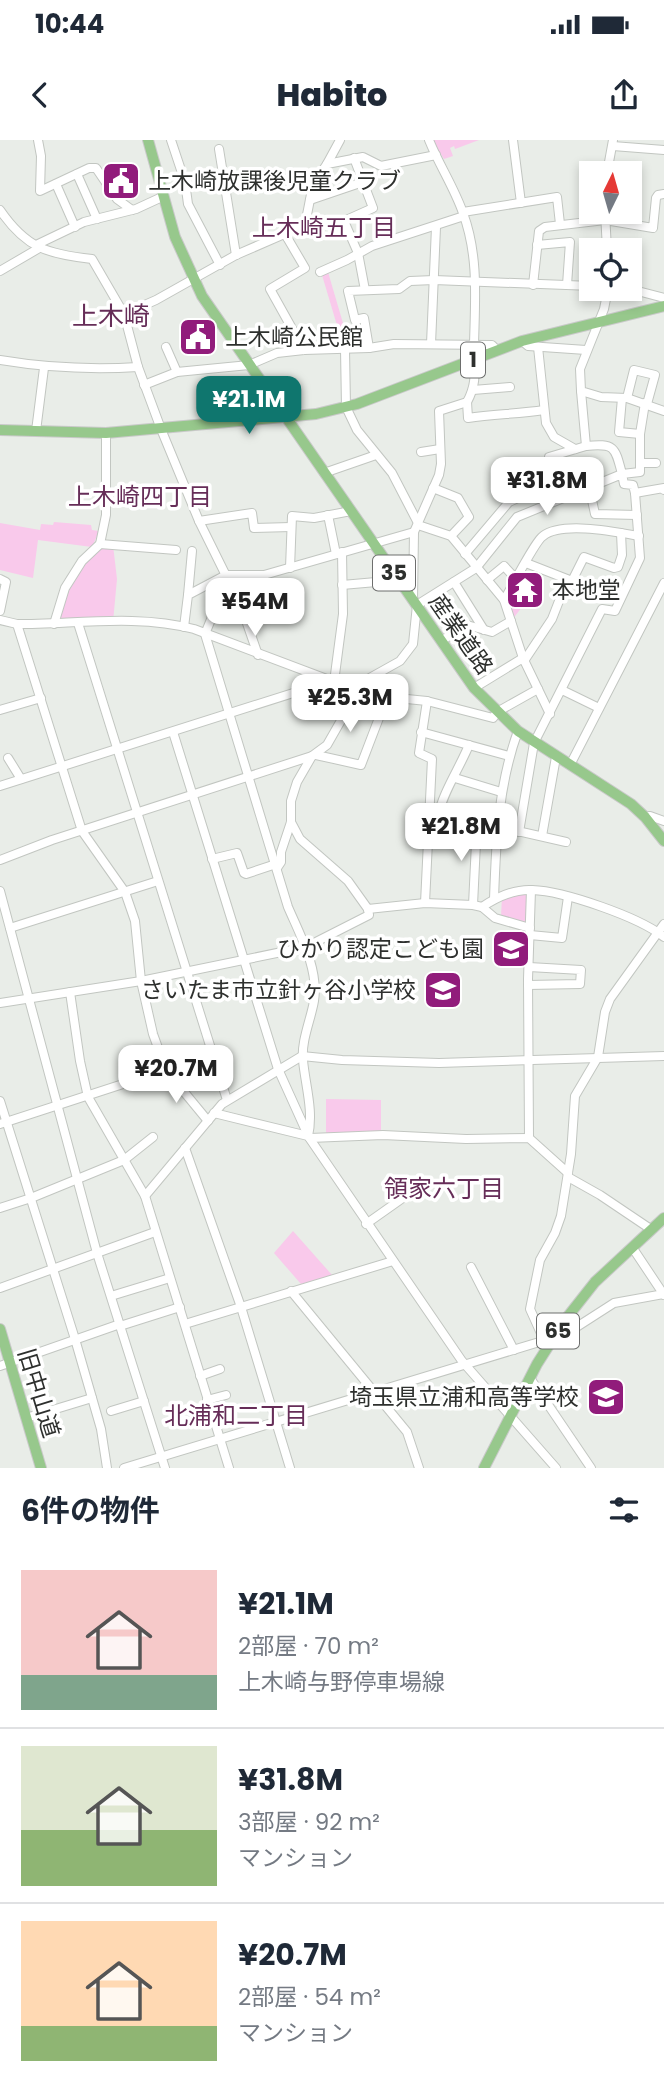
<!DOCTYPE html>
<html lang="ja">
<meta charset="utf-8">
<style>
body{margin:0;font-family:Poppins,"Noto Sans JP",sans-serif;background:#f6f6f7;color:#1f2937;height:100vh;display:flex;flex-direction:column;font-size:26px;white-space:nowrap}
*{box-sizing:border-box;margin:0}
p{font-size:23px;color:#747a83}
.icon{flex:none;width:38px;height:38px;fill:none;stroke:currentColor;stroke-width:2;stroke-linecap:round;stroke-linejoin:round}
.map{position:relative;height:1328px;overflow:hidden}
.details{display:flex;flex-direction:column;background:#fff;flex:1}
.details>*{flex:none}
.needle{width:46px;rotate:5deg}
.controls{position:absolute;left:579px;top:21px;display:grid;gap:14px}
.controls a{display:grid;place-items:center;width:63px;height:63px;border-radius:0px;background:#fff;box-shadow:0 4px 10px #0003;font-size:35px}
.price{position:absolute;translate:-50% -60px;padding:0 16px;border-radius:14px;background:#fff;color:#222;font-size:23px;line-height:46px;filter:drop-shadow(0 2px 4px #0008)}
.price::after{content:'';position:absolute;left:50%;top:42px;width:21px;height:16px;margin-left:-10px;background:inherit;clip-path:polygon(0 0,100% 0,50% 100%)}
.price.on{background:#0f766e;color:#fff}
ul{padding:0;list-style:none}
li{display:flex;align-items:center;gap:21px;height:175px;padding:0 21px}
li+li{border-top:2px solid #e0e1e3}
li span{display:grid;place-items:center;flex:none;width:196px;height:140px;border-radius:0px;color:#555}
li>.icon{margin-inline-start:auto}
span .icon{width:84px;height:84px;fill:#fffc;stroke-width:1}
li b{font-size:30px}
h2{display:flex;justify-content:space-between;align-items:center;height:84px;padding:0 21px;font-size:30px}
.status{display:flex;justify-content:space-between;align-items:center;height:49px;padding:0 35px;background:#fff;direction:ltr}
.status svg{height:19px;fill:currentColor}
header{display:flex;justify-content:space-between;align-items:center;height:91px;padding:0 21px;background:#fff;font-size:32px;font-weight:800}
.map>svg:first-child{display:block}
.green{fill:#f9c9eb}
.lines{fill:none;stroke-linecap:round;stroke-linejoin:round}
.minor-casing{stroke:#c2c6c1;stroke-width:10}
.major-casing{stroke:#c9c9c9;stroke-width:12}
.minor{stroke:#fff;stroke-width:8}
.major{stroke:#97c88c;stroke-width:10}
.labels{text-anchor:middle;stroke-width:7;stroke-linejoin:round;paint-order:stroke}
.shield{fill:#fff;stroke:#6d6e6d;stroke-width:2}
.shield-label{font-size:21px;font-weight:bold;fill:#2e302e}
.poi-label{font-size:23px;fill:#2e302e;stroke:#fff;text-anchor:start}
.street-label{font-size:23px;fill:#2e302e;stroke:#fff}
.neighbourhood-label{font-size:24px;fill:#662d58;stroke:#fff}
.quarter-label{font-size:26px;fill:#662d58;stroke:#fff}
</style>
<div class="status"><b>10:44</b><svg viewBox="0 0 49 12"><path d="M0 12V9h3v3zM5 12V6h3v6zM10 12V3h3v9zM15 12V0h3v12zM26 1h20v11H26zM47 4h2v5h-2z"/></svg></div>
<header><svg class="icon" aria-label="back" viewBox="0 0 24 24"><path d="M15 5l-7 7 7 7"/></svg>Habito<svg class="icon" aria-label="share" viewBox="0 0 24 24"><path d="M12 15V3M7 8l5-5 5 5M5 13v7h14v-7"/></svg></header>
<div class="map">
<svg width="664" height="1328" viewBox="0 0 664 1328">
<rect width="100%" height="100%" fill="#e9ede8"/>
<g class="green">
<polygon points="432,0 479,0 455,9 454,6 450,8 453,16 444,19"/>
<polygon points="328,132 345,190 339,192 322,135"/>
<polygon points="54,382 91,385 92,390 99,391 92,407 38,400 33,438 0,430 0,383 40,390 41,384 53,385"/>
<polygon points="100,404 113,405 117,439 113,482 54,484 65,448"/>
<polygon points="520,438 539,446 528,469 522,467 512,480 507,462"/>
<polygon points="527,752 528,784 501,776 502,757"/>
<polygon points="326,959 381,960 381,992 326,993"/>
<polygon points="293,1091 332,1135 301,1144 274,1113"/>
</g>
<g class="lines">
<defs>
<g id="minor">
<polyline points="38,0 41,16 40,51 89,28 96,28 117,59 132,70"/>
<polyline points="171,0 185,42 188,64 220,125"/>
<polyline points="513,0 521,63"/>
<polyline points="613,6 664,10"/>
<polyline points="219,9 236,115"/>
<polyline points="327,24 340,0"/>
<polyline points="607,33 613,0"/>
<polyline points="77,34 97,79"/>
<polyline points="56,44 75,87"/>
<polyline points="310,60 363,42"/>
<path d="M0 70C26 108 47 114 92 119L124 174 138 227 161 289 199 381 241 466 258 515"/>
<polyline points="463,72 557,57 560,84"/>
<polyline points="605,72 607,110"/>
<polyline points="344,81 358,113 365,150"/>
<polyline points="305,85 313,44 327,24 363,17 381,26 436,15"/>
<polyline points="285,94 305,128 270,149 304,210"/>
<polyline points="36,105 84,82 136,69 162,57"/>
<polyline points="537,105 570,102 567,145"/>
<polyline points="0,131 41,107"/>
<polyline points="320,132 347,120 372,106 464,76"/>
<polyline points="533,145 539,91 545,87 605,80 653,88 656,58 658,55 664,54"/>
<polyline points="608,149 604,169 580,229 581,251 601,257 627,258 664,271"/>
<polyline points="630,149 664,158"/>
<polyline points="124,174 156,160 236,115 305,85 344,81 373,68 354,18"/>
<polyline points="522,201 528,206 586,210"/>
<polyline points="431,204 436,87"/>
<polyline points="166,207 177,232 249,225 277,213 304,210 369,208 394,204 492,205 497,210"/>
<polyline points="538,207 546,283 554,297 575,309"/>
<polyline points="369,208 364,178 355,180 348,151 399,149 410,141 434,140 592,146"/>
<polyline points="345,209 346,267 357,290 392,333 418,383"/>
<path d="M0 220C48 228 89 230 138 227"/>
<polyline points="144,245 177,232"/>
<polyline points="473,250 510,247"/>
<path d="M581 251 586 306C615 303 615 307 622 334L640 332V294L645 263"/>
<polyline points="622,258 619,292 640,294"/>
<polyline points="627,258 634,230 655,235 647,264"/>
<path d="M467 262 468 278C493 274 518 274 544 270"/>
<polyline points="36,291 44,228"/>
<polyline points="421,312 440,309"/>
<polyline points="640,323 656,323"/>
<polyline points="513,325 523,355"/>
<polyline points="324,333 376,315"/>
<polyline points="589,346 595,374 637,375"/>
<polyline points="433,348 458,358 469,377 451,396"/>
<polyline points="635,353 664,348 664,350"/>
<polyline points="558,359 551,343 549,317 586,306"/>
<polyline points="328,375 336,414"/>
<polyline points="199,381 252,373 254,388 291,387"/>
<polyline points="418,385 451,396 504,460 523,518 550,574"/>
<polyline points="100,404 176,410"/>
<polyline points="465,414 509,362 551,343"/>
<polyline points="526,423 572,441 584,417 614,428 618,427 622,415 621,393"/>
<polyline points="290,428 292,376 314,378 351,371"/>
<polyline points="0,439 6,442 0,471"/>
<polyline points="487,440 504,426 516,439"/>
<polyline points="454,442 484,490"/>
<polyline points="342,445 399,440"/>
<polyline points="188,455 192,411"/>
<path d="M413 460 414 392 439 335 441 324 439 271 467 262C478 242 474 228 474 205 475 160 479 116 463 73 454 47 439 25 429 0"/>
<path d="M504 460C511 449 535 401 543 396 562 381 616 392 639 396"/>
<path d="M241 466 212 477 205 494 288 767C300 795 319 829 314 861 311 879 301 901 303 920 305 944 314 971 308 996"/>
<path d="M0 480 17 484C75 484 138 474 194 489L332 541 387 557 427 561 493 578 497 572 538 549"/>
<polyline points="78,483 227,960"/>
<polyline points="17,484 82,691 125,752 135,781 141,841 153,894 166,930 208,981"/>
<polyline points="54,484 65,448 82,421 100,404 106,375 106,293"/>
<polyline points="184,487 188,455 226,435 264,435 414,392"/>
<polyline points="441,501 467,485 492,492 511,481"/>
<polyline points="524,521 552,479 559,461"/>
<polyline points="334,542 343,474 342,412"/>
<polyline points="474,548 523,518"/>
<polyline points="562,550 599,568"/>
<polyline points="0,570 41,558"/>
<polyline points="173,592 278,929 307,993"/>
<polyline points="421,592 509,616"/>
<polyline points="316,615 361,625 387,557"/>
<polyline points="8,618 21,639"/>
<polyline points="570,625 664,443"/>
<polyline points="455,638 501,652"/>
<polyline points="0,646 331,541"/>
<polyline points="428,675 477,682 566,702"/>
<path d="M438 676C443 652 459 629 469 605"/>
<polyline points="645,677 650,676 664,681"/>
<polyline points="291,682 300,699 348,741 368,769"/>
<polyline points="542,696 556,617"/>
<polyline points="212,719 237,713 244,733 246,734 276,724"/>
<polyline points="0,720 52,700 312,616"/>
<polyline points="277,728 281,722 281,712 291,682 291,661 297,642 312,616 327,605 359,549 366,540 400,521 413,504 417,465 476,428 517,377 622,334 624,344 633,345 635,353 640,418 615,471 602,469 534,603 519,692"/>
<polyline points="0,751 97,1113 165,1328"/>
<path d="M494 759C496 701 498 646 518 591"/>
<polyline points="425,763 432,619 419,613 427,561"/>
<polyline points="473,765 477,682"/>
<path d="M482 767C497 757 513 749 532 750 564 751 639 777 664 797"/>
<polyline points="368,769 425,763 473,765 482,767 495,778 530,788"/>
<polyline points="10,788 158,741"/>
<polyline points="530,795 562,798 568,757"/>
<polyline points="528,845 580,844 581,830 529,827"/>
<polyline points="70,852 80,921 88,957 145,1056 229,1328"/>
<polyline points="0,863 141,841 306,807 369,775 368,769"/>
<polyline points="0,961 75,1199 101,1289 107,1328"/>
<polyline points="214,973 308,996 462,1221 556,1328"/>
<polyline points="0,984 166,930"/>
<polyline points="310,998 383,995 466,999 529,998 568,1033"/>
<polyline points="529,998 528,839 531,750"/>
<polyline points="185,1008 241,1167 290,1328"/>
<polyline points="568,1037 600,1055 652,1090"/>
<polyline points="145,1056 222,964 302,916 342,920 439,923 664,916"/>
<polyline points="0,1068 31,1058 124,1020 153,997"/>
<polyline points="366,1084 424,1043"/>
<polyline points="632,1107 664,1155"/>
<polyline points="471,1127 514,1210"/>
<polyline points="0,1148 155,1092"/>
<polyline points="291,1151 407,1292 419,1328"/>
<polyline points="111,1156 170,1138"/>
<polyline points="185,1184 393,1121"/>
<polyline points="120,1186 180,1167"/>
<polyline points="554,1197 558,1199 614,1163 664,1154"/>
<polyline points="544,1200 530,1169 540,1120 555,1093 561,1076 571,1014 575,956 598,917 605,872 610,859 664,784"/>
<polyline points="0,1226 120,1184"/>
<polyline points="200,1236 220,1229"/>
<polyline points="530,1238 591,1328"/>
<polyline points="207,1260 226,1255"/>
<polyline points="111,1271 144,1261"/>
<polyline points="26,1278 92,1258"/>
<polyline points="124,1328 546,1200"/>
</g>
<g id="major">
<polyline points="148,0 175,97 202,156 474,548 518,591 631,664 645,677 664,701"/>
<polyline points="0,290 106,293 316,274 357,264 522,201 664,166"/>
<polyline points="0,1189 41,1328"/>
<polyline points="484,1328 537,1224 565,1180 595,1142 664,1078"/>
</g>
</defs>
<use href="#minor" class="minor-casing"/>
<use href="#major" class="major-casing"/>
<use href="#minor" class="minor"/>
<use href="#major" class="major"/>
</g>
<defs>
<symbol id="civic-square" viewBox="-11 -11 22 22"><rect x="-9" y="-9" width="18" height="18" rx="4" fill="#911c7b" stroke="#fff"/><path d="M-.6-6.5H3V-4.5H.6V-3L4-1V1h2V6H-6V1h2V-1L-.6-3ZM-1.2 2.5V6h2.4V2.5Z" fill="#fff"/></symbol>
<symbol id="temple-square" viewBox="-11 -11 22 22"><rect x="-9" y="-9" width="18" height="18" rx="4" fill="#911c7b" stroke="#fff"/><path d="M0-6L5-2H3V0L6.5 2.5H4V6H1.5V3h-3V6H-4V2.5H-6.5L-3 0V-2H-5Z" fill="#fff"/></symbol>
<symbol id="school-square" viewBox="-11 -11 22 22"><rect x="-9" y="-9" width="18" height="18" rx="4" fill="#911c7b" stroke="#fff"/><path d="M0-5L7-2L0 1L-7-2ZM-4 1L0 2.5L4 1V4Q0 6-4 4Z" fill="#fff"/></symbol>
</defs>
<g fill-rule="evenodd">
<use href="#civic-square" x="99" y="19" width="44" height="44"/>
<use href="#civic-square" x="176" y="175" width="44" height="44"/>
<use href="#temple-square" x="503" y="428" width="44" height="44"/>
<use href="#school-square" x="489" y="787" width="44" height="44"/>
<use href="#school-square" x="421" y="828" width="44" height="44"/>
<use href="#school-square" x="584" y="1235" width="44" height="44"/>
</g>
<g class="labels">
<g class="shield">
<rect x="461" y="202.5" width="24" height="35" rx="5"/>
<rect x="373" y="415.5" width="42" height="35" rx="5"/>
<rect x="537" y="1173.5" width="42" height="35" rx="5"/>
</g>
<g class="shield-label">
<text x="473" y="227">1</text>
<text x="394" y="440">35</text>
<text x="558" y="1198">65</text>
</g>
<g class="poi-label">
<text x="148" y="49">上木崎放課後児童クラブ</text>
<text x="225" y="205">上木崎公民館</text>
<text x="552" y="458">本地堂</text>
<text x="484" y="817" text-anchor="end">ひかり認定こども園</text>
<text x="416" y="858" text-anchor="end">さいたま市立針ヶ谷小学校</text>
<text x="579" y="1265" text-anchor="end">埼玉県立浦和高等学校</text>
</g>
<g class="street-label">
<text transform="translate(461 494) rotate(55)" y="8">産業道路</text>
<text transform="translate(39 1253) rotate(73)" y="8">旧中山道</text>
</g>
<g class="neighbourhood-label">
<text x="324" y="96">上木崎五丁目</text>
<text x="140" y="365">上木崎四丁目</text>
<text x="444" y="1057">領家六丁目</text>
<text x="236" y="1284">北浦和二丁目</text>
</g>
<g class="quarter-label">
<text x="111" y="185">上木崎</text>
</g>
</g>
</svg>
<div class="controls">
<a><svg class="needle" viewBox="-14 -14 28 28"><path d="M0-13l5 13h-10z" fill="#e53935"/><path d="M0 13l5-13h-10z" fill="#747a83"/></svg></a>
<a><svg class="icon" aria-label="locate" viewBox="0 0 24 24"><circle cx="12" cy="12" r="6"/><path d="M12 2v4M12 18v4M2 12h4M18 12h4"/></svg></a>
</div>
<b class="price on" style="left:249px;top:296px">¥21.1M</b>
<b class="price" style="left:547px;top:377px">¥31.8M</b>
<b class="price" style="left:255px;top:498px">¥54M</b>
<b class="price" style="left:350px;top:594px">¥25.3M</b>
<b class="price" style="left:461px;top:723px">¥21.8M</b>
<b class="price" style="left:176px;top:965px">¥20.7M</b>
</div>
<section class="details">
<h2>6件の物件<svg class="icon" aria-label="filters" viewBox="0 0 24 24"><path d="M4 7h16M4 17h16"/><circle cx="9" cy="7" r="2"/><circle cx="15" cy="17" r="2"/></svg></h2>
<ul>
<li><span style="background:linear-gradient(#f6c9c9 75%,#7fa58c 0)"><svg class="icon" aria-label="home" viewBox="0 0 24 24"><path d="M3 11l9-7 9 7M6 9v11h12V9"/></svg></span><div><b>¥21.1M</b><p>2部屋 · 70 m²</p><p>上木崎与野停車場線</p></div></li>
<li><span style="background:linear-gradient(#dfe7d0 60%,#8fb573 0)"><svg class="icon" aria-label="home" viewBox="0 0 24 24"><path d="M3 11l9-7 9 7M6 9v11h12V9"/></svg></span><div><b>¥31.8M</b><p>3部屋 · 92 m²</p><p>マンション</p></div></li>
<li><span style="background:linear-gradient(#ffd9b3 75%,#8fb573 0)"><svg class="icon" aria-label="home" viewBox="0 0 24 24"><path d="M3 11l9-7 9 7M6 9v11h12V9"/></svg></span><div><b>¥20.7M</b><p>2部屋 · 54 m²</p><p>マンション</p></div></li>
</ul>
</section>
